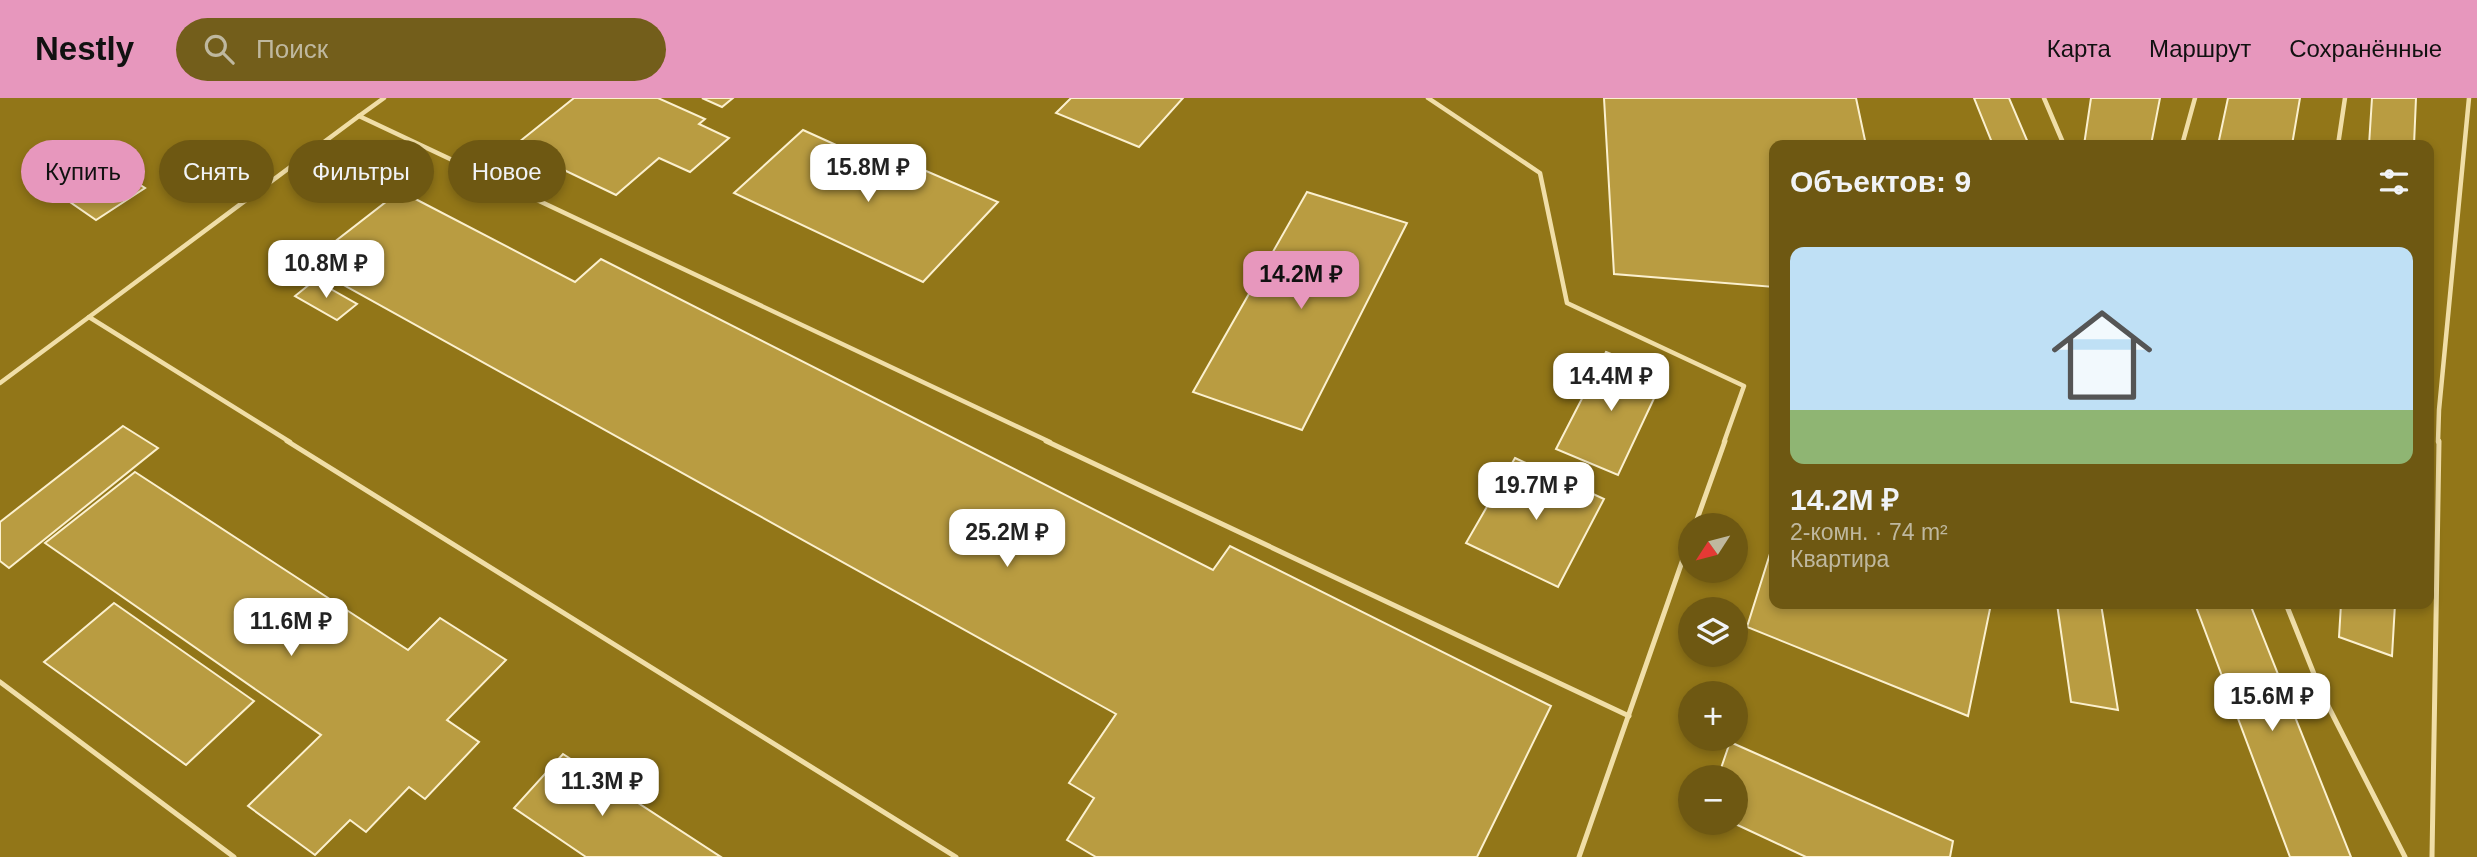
<!DOCTYPE html>
<html lang="ru">
<meta charset="utf-8">
<style>
body{margin:0;font-family:Arial,sans-serif;background:#735e1b;color:#f1f3f6;height:100vh;display:flex;flex-direction:column;font-size:26px;white-space:nowrap}
*{box-sizing:border-box;margin:0}
p{font-size:23px;color:#bfb89f}
.icon{flex:none;width:38px;height:38px;fill:none;stroke:currentColor;stroke-width:2;stroke-linecap:round;stroke-linejoin:round}
.map{position:relative;flex:1;overflow:hidden}
.sheet{position:absolute;left:1769px;top:42px;width:665px;height:469px;display:flex;flex-direction:column;background:#6e5812;border-radius:14px;box-shadow:0 4px 10px #0003}
.sheet>*{flex:none}
.top-card{position:absolute;left:21px;top:42px;width:665px;height:63px;display:flex;gap:14px}
.needle{width:46px;rotate:234deg}
.fabs{position:absolute;left:1678px;top:415px;display:grid;gap:14px}
.fabs a{display:grid;place-items:center;width:70px;height:70px;border-radius:50%;background:#6e5812;box-shadow:0 4px 10px #0003;font-size:35px}
.price{position:absolute;translate:-50% -60px;padding:0 16px;border-radius:14px;background:#fff;color:#222;font-size:23px;line-height:46px;filter:drop-shadow(0 2px 4px #0008)}
.price::after{content:'';position:absolute;left:50%;top:42px;width:21px;height:16px;margin-left:-10px;background:inherit;clip-path:polygon(0 0,100% 0,50% 100%)}
.price.current{background:#e797bd;color:#111}
ul{padding:0;list-style:none}
li{display:grid;align-content:center;gap:14px;height:371px;padding:0 21px}
li+li{border-top:2px solid #806e32}
li span{display:grid;place-items:center;height:217px;border-radius:14px;color:#555}
li>.icon{margin-inline-start:auto}
span .icon{width:126px;height:126px;fill:#fffc;stroke-width:1}
li b{font-size:30px}
h2{display:flex;justify-content:space-between;align-items:center;height:84px;padding:0 21px;font-size:30px}
.chip{padding:0 24px;border-radius:32px;background:#6e5812;box-shadow:0 4px 10px #0003;font-size:24px;line-height:63px}
.chip.current{background:#e797bd;color:#111}
header{display:flex;align-items:center;gap:42px;box-sizing:border-box;height:98px;padding:0 35px;background:#e797bd;color:#111}
header strong{font-size:33px}
nav{display:flex;gap:38px;margin-inline-start:auto;font-size:24px}
.search{width:490px;height:63px;background:#735e1b;display:flex;align-items:center;gap:18px;box-sizing:border-box;padding:0 24px;border-radius:38px;color:#bfb89f;font-size:26px}
.map>svg:first-child{display:block}
.building{fill:#b99c41;stroke:#fbf0ce;stroke-width:2}
.lines{fill:none;stroke-linecap:round;stroke-linejoin:round}
.service-far1{stroke:#f0dea7;stroke-width:4.5}
.service{stroke:#f0dea7;stroke-width:5}
</style>
<header>
<strong>Nestly</strong>
<div class="search"><svg class="icon" aria-label="search" viewBox="0 0 24 24"><circle cx="10" cy="10" r="6"/><path d="M15 15l6 6"/></svg>Поиск</div>
<nav><a>Карта</a><a>Маршрут</a><a>Сохранённые</a></nav>
</header>
<div class="map">
<svg width="2477" height="759" viewBox="0 0 2477 759">
<rect width="100%" height="100%" fill="#927618"/>
<g class="building">
<polygon points="574,0 658,0 705,21 699,26 729,40 690,74 659,60 616,97 514,48"/>
<polygon points="702,0 733,0 722,9"/>
<polygon points="1071,0 1183,0 1139,49 1056,15"/>
<polygon points="1604,0 1856,0 1866,47 1774,47 1774,189 1614,176"/>
<polygon points="1974,0 2009,0 2029,47 1993,47"/>
<polygon points="2091,0 2160,0 2151,47 2084,47"/>
<polygon points="2228,0 2300,0 2292,47 2218,47"/>
<polygon points="2372,0 2416,0 2414,47 2369,47"/>
<polygon points="803,32 900,76 910,66 998,104 923,184 734,95"/>
<polygon points="80,48 145,90 96,122 31,77"/>
<polygon points="400,93 575,184 601,161 1213,472 1230,448 1551,608 1477,759 1096,759 1067,742 1094,700 1069,685 1116,616 306,166"/>
<polygon points="1307,94 1407,125 1302,332 1193,294"/>
<polygon points="315,182 357,206 337,222 295,198"/>
<polygon points="1606,254 1665,277 1618,377 1556,351"/>
<polygon points="123,328 158,350 9,470 0,463 0,424"/>
<polygon points="1515,360 1604,401 1558,489 1466,445"/>
<polygon points="135,374 408,552 440,520 506,562 447,622 479,644 425,701 409,689 366,734 350,722 315,757 248,708 321,637 45,445"/>
<polygon points="1774,443 1774,506 1991,506 1968,618 1747,529"/>
<polygon points="114,505 254,603 186,667 44,564"/>
<polygon points="2057,506 2101,506 2118,612 2071,604"/>
<polygon points="2195,506 2250,506 2351,759 2290,759"/>
<polygon points="2341,506 2395,506 2392,558 2339,539"/>
<polygon points="1730,644 1953,743 1950,759 1806,759 1731,724 1736,724 1736,679 1718,679"/>
<polygon points="563,656 721,759 586,759 514,710"/>
</g>
<g class="lines">
<g class="service-far1">
<polyline points="384,0 359,18 1050,344"/>
<polyline points="1428,0 1540,75 1567,205 1744,288 1724,344"/>
<polyline points="2044,0 2064,47"/>
<polyline points="2182,47 2195,0"/>
<polyline points="2338,47 2345,0"/>
<polyline points="89,219 359,18"/>
<polyline points="0,285 89,219 290,344"/>
<polyline points="2438,344 2439,312 2469,0"/>
</g>
<g class="service">
<polyline points="287,343 956,759"/>
<polyline points="1046,343 1629,618"/>
<polyline points="1695,427 1725,343"/>
<polyline points="2286,506 2322,596 2405,759"/>
<polyline points="0,584 234,759"/>
<polyline points="1579,759 1690,441"/>
<polyline points="2432,759 2439,343"/>
</g>
</g>
</svg>
<div class="fabs">
<a><svg class="needle" viewBox="-14 -14 28 28"><path d="M0-13l5 13h-10z" fill="#e53935"/><path d="M0 13l5-13h-10z" fill="#bfb89f"/></svg></a>
<a><svg class="icon" aria-label="layers" viewBox="0 0 24 24"><path d="M12 4l9 5-9 5-9-5zM3 14l9 5 9-5"/></svg></a>
<a>+</a>
<a>−</a>
</div>
<b class="price" style="left:868px;top:106px">15.8M ₽</b>
<b class="price" style="left:326px;top:202px">10.8M ₽</b>
<b class="price current" style="left:1301px;top:213px">14.2M ₽</b>
<b class="price" style="left:1611px;top:315px">14.4M ₽</b>
<b class="price" style="left:1536px;top:424px">19.7M ₽</b>
<b class="price" style="left:1007px;top:471px">25.2M ₽</b>
<b class="price" style="left:291px;top:560px">11.6M ₽</b>
<b class="price" style="left:2272px;top:635px">15.6M ₽</b>
<b class="price" style="left:602px;top:720px">11.3M ₽</b>
<div class="top-card">
<a class="chip current">Купить</a>
<a class="chip">Снять</a>
<a class="chip">Фильтры</a>
<a class="chip">Новое</a>
</div>
<section class="sheet">
<h2>Объектов: 9<svg class="icon" aria-label="filters" viewBox="0 0 24 24"><path d="M4 7h16M4 17h16"/><circle cx="9" cy="7" r="2"/><circle cx="15" cy="17" r="2"/></svg></h2>
<ul>
<li><span style="background:linear-gradient(#bfe0f5 75%,#8fb573 0)"><svg class="icon" aria-label="home" viewBox="0 0 24 24"><path d="M3 11l9-7 9 7M6 9v11h12V9"/></svg></span><div><b>14.2M ₽</b><p>2-комн. · 74 m²</p><p>Квартира</p></div></li>
</ul>
</section>
</div>
